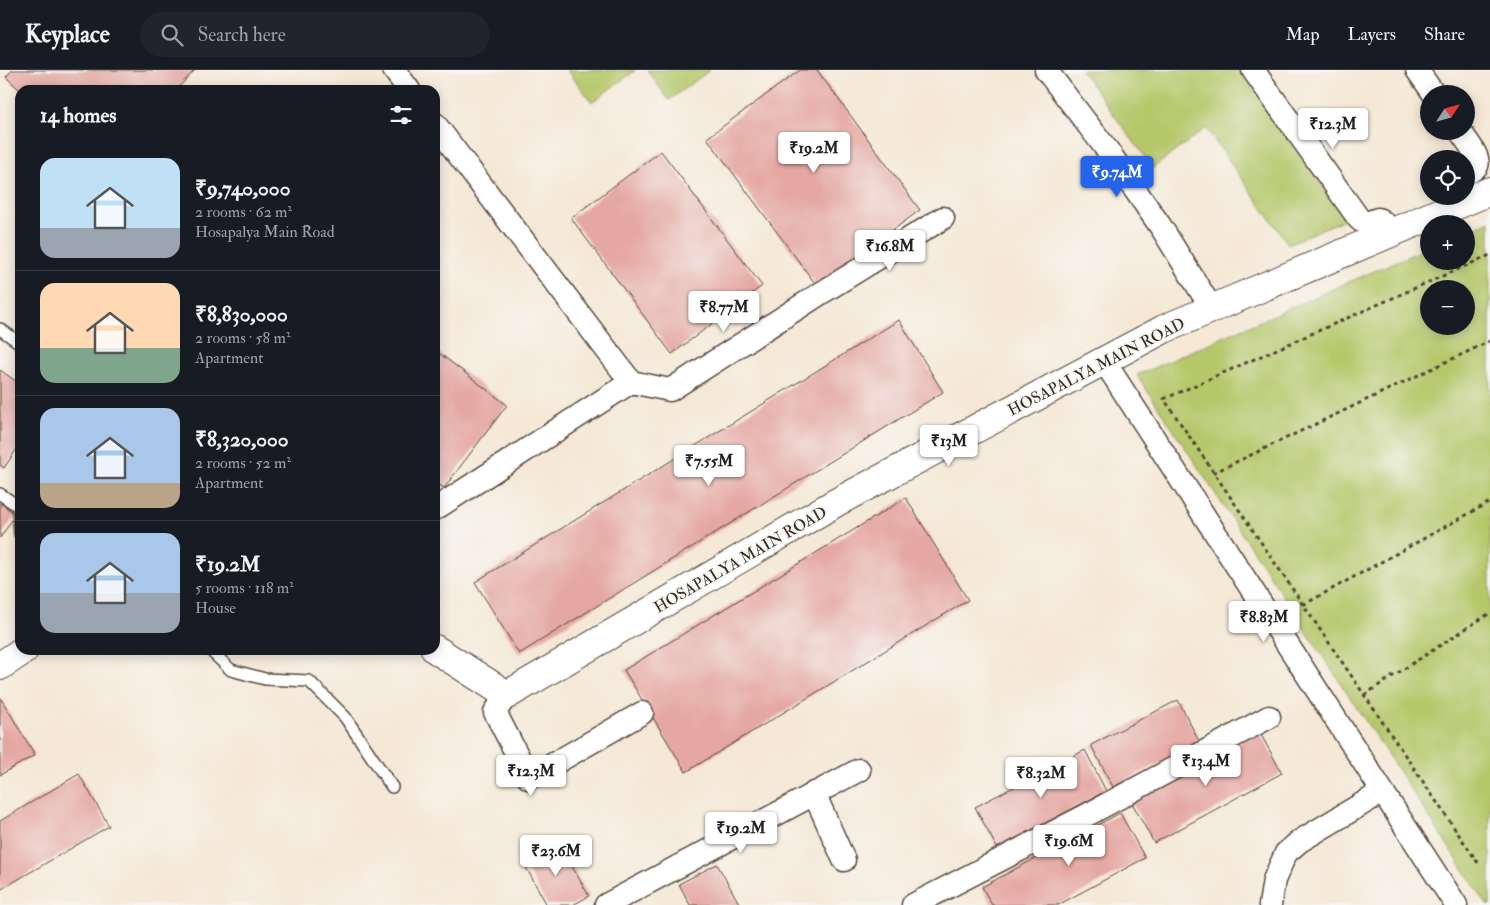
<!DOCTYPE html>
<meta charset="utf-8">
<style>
body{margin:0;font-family:"IM FELL Double Pica",serif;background:#20242c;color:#f1f3f6;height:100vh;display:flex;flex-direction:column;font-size:19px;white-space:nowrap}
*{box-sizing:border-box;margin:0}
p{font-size:16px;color:#9ea1a6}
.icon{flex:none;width:28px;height:28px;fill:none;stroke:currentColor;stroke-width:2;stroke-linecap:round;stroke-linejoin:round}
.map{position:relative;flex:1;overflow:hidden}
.sheet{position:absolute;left:15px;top:15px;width:425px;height:570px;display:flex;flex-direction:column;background:#171b24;border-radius:15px;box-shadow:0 2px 12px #0003}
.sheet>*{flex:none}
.needle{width:32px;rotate:54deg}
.controls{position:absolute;left:1420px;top:15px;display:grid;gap:10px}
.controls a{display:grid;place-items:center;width:55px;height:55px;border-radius:50%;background:#171b24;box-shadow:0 2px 12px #0003;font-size:25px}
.price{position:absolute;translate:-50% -42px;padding:0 11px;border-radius:5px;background:#fff;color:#222;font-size:16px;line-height:32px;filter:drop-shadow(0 1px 2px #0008)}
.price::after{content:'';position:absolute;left:50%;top:30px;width:15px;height:11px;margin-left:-8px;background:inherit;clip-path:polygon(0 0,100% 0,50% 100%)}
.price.selected{background:#2563eb;color:#fff}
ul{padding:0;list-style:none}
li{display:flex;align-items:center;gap:15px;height:125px;padding:0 25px}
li+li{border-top:1px solid #363941}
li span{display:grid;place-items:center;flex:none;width:140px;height:100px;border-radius:15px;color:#555}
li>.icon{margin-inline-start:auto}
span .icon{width:60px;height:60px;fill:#fffc;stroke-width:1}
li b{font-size:21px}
h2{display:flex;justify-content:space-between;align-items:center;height:60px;padding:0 25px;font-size:21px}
header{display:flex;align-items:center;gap:30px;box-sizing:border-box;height:70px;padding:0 25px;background:#171b24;border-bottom:1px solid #363941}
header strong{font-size:24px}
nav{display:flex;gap:28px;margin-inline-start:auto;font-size:18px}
.search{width:350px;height:45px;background:#20242c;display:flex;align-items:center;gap:12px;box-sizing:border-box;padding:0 18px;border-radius:28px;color:#9ea1a6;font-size:19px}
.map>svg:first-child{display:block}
.green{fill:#b6c76a;stroke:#787844;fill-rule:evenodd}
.building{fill:#e5a7a2}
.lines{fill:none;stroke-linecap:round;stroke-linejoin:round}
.lane-casing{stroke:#57463a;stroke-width:14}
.street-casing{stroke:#57463a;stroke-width:25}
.secondary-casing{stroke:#57463a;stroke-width:30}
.path{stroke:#57463a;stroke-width:3;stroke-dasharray:4 4;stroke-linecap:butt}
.lane{stroke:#fff;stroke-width:11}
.street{stroke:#fff;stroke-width:22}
.secondary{stroke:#fff;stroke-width:28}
.labels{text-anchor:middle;stroke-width:4;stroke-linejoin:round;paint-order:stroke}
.street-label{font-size:16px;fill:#3b2a1e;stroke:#f6f6f2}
</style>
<header>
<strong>Keyplace</strong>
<div class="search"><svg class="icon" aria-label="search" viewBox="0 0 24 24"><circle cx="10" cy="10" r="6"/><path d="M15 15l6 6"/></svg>Search here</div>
<nav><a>Map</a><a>Layers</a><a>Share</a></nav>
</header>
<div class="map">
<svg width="1490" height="835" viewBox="0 0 1490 835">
<rect width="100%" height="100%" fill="#f6f6f2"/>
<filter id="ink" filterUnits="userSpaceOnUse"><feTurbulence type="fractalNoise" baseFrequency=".02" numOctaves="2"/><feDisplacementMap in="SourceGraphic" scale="10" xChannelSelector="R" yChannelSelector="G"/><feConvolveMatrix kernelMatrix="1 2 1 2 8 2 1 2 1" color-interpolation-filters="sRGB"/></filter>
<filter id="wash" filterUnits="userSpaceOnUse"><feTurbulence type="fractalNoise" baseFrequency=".0096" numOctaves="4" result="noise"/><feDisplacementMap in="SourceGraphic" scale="20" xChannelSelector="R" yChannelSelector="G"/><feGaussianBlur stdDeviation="1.12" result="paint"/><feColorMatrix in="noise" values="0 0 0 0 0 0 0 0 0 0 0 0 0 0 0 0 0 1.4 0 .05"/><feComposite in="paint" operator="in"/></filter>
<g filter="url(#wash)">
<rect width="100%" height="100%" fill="#f5e8d6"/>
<g class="green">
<polygon points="567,0 636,0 592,32"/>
<polygon points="647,0 710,0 669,30"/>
<polygon points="1081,0 1242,0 1345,149 1288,174 1206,58 1153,98"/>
<path d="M1490 151V835H1487L1137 305 1429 177V191H1466V161ZM1429 219H1466V256H1429Z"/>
</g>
<g id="blocks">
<g class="building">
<polygon points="12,0 195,0 176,20 20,20 6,7"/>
<polygon points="800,0 817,0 920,140 817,216 707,68"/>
<polygon points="661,81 762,216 672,284 571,148"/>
<polygon points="899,250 943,322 519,584 475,512"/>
<polygon points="435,280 507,335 444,418 435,412"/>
<polygon points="0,300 20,314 20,374 4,398 0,395"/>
<polygon points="906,428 968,530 686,702 624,600"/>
<polygon points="0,433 16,444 0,468"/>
<polygon points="0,627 35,685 0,705"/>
<polygon points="1178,630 1200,673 1113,717 1091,675"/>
<polygon points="1259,661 1282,703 1154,773 1131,731"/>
<polygon points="1085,680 1106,721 997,778 975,737"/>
<polygon points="79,704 109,756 0,820 0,751"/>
<polygon points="1120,743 1145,788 1058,835 992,835 982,817"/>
<polygon points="558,772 589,826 573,835 547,835 523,792"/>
<polygon points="717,794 740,835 690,835 679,814"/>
</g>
</g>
</g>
<g filter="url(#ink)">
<use href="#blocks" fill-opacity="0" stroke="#57463a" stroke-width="1"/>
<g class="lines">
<defs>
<g id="lane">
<polyline points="0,259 20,273"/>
<polyline points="0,424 18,436 20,464"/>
<polyline points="210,580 231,600 265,609 309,611 345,647 392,717"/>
</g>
<g id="street">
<polyline points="394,0 409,20"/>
<polyline points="1046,0 1108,81 1161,157 1212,239"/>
<path d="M1253 0 1359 149C1366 156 1370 151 1378 149L1382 151 1390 164"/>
<polyline points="1417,0 1434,24"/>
<polyline points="435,54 631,312 435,439"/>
<path d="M1460 61C1465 69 1483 89 1476 97 1474 100 1469 102 1466 104"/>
<polyline points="1104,291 1456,835"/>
<polyline points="631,312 670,320 818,225 943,148"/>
<polyline points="507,625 495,642 529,708 642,643"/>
<polyline points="814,723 844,790"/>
<polyline points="606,835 859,700"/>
<polyline points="913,835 1087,745 1269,647"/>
<polyline points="1270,835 1274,810 1286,783 1300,771 1382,722"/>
</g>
<g id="secondary">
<polyline points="435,579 507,625 837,432 1164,259 1490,121"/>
<polyline points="0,596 24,580"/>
</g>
</defs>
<use href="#lane" class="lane-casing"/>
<use href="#street" class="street-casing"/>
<use href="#secondary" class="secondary-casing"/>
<g class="path">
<polyline points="1213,403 1490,271"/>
<polyline points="1303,535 1490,432"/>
<polyline points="1364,625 1490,543"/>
<polyline points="1478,793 1164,329 1490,185"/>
</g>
<use href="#lane" class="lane"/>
<use href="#street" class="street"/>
<use href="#secondary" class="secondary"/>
</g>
</g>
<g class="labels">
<g class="street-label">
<text transform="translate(1096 296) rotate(-27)" y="6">HOSAPALYA MAIN ROAD</text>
<text transform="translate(740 489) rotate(-30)" y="6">HOSAPALYA MAIN ROAD</text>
</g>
</g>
</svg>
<div class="controls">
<a><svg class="needle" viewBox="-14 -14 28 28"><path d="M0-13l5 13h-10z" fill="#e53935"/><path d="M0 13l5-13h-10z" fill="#9ea1a6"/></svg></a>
<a><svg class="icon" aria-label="locate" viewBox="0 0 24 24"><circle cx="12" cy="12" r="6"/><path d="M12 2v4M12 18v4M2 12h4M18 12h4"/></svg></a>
<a>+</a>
<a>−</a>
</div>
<b class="price" style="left:1333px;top:80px">₹12.3M</b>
<b class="price" style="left:814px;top:104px">₹19.2M</b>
<b class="price selected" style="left:1117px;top:128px">₹9.74M</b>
<b class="price" style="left:890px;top:202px">₹16.8M</b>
<b class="price" style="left:724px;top:263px">₹8.77M</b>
<b class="price" style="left:949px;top:397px">₹13M</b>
<b class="price" style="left:709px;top:417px">₹7.55M</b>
<b class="price" style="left:1264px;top:573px">₹8.83M</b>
<b class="price" style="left:1206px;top:717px">₹13.4M</b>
<b class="price" style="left:531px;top:727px">₹12.3M</b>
<b class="price" style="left:1041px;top:729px">₹8.32M</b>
<b class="price" style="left:741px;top:784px">₹19.2M</b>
<b class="price" style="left:1069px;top:797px">₹19.6M</b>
<b class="price" style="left:556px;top:807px">₹23.6M</b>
<section class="sheet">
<h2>14 homes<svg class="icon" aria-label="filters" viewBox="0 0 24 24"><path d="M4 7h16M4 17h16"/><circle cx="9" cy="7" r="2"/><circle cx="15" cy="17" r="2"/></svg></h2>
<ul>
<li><span style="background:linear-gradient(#bfe0f5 70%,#9aa5b1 0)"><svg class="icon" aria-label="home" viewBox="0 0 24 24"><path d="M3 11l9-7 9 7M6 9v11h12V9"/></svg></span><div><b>₹9,740,000</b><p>2 rooms · 62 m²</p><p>Hosapalya Main Road</p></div></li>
<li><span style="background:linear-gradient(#ffd9b3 65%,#7fa58c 0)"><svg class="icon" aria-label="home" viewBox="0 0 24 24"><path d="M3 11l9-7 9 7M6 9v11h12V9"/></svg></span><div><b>₹8,830,000</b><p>2 rooms · 58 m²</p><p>Apartment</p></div></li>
<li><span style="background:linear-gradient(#a9c7e8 75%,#b9a48a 0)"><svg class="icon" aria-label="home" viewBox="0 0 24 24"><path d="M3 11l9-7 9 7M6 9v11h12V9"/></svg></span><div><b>₹8,320,000</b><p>2 rooms · 52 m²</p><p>Apartment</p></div></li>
<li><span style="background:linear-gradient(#a9c7e8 60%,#9aa5b1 0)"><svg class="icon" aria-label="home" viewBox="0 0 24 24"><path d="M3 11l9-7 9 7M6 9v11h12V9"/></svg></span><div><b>₹19.2M</b><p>5 rooms · 118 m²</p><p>House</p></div></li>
</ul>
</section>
</div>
